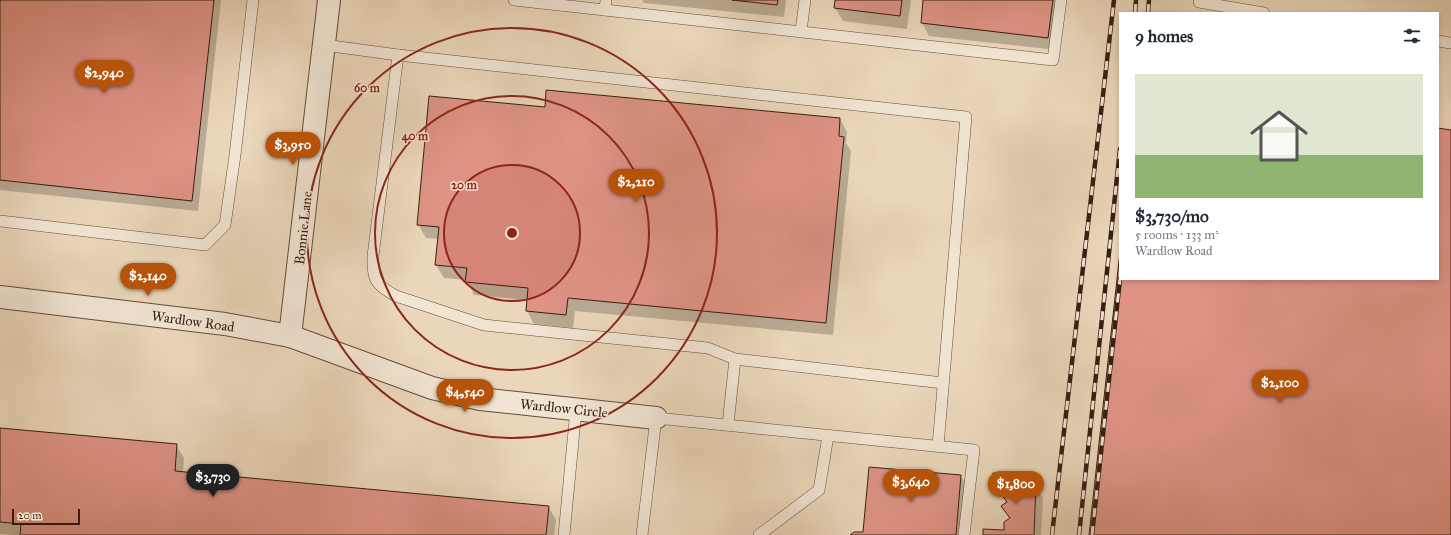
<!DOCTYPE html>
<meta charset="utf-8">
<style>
body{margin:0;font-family:"IM FELL Great Primer",serif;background:#f2f2f3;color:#1f2937;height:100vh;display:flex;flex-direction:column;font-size:15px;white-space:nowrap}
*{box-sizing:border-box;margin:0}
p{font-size:13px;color:#747a83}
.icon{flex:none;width:22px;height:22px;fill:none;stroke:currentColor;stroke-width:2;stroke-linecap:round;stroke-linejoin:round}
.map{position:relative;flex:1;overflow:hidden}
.sheet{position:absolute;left:1119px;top:12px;width:320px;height:268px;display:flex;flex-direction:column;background:#fff;border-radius:0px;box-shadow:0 2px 6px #0003}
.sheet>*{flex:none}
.scale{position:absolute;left:12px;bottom:10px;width:68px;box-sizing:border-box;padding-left:4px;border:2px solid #381e10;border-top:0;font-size:11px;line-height:14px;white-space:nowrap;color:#381e10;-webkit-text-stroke:3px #f1e4d2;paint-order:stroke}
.price{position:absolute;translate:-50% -34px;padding:0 9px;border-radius:14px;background:#b45309;color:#fff;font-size:13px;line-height:26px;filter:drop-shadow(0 1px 2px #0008)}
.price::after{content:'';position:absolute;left:50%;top:24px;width:12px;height:9px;margin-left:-6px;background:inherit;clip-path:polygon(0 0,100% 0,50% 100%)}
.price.selected{background:#222;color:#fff}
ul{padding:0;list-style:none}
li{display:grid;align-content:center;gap:8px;height:212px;padding:0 16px}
li span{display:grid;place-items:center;height:124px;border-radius:0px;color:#555}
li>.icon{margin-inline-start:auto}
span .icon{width:72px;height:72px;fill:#fffc;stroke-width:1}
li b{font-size:17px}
h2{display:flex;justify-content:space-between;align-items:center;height:48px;padding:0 16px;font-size:17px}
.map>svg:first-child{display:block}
.shadow{fill:#0003}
.building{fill:#de9385;stroke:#381e10}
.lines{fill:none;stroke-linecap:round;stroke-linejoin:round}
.service-casing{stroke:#644c3a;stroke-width:12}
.minor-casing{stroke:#644c3a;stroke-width:24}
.service{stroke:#f1e4d2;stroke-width:11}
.minor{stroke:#f1e4d2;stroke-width:22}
.rail-casing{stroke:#381e10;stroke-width:4.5}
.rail{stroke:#f1e4d2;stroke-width:3;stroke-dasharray:9;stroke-linecap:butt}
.ring{fill:none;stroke:#8f2418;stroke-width:2}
.labels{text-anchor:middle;stroke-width:3;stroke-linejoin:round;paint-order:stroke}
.street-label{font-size:14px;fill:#381e10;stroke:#f1e4d2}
.centre{fill:#8f2418;stroke:#f1e4d2;stroke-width:2}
.ring-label{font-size:12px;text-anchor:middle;font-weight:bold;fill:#8f2418;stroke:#f1e4d2;stroke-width:3;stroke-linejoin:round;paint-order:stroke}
</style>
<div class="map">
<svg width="1451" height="535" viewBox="0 0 1451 535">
<rect width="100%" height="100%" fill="#ead6ba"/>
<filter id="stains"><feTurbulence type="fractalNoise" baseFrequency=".005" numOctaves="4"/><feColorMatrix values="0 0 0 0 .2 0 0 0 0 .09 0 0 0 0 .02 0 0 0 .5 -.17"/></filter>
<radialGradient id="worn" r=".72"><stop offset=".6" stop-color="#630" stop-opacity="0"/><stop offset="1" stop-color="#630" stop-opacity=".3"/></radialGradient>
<g class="shadow">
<polygon points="0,0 221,0 198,211 0,190"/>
<polygon points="642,0 786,0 784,17 644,3"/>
<polygon points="836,0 911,0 907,29 843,21 835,8"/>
<polygon points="924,0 1061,0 1056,50 929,36 922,23"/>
<polygon points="545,108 840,119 847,132 846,143 851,151 833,335 575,311 573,328 534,324 527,311 528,300 474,295 467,280 444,278 436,265 439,239 426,238 418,224"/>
<polygon points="0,429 176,445 184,458 183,472 548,506 556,520 554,535 12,535 0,534"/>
<polygon points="961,476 968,489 964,535 852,535 864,534"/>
<polygon points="994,482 1035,485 1043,498 1041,535 984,535 1005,531 1010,519 1003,507 1007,503"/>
</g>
<g class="building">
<polygon points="0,0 214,0 192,201 0,180"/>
<polygon points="732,0 778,0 777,5"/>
<polygon points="835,0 902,0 900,16 834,8"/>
<polygon points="923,0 1053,0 1048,38 921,23"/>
<polygon points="546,90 840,118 839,136 844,137 826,323 568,298 566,315 526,311 528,288 465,282 467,268 435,265 439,227 417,225 429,96 545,107"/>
<polygon points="1438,128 1451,130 1451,535 1089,535 1120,252 1120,279 1438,279"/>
<polygon points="0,428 177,444 175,471 549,506 546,535 20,535 21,524 0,522"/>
<polygon points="869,467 961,475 956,535 850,535 854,532 863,532"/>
<polygon points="993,473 1017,474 1025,484 1036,484 1034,535 983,535 983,529 1004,530 1004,522 1010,518 1001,506 1007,502 993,483"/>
</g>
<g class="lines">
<defs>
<g id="service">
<polyline points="514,0 605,10 606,0"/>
<polyline points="1199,2 1264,13"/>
<polyline points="605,10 1053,60 1061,0"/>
<polyline points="801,31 805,0"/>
<polyline points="1438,41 1451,43"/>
<polyline points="324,45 398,55"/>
<polyline points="0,221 205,245 225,225 235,155 253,0"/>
<polyline points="728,425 735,359"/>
<path d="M938 446 966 117 398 55 373 256C372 280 376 285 396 296L484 325 708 348 735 359 943 383"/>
<polyline points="564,535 576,410"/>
<polyline points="642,535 656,418 974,450 964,535"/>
<polyline points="759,535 819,490 828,436"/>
</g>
<g id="minor">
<polyline points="0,297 225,324 290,336 432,388 480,399 656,418"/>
<polyline points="290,336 329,0"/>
</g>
</defs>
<use href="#service" class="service-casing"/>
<use href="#minor" class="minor-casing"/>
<use href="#service" class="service"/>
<use href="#minor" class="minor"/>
<defs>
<g id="rail">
<polyline points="1135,13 1136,0"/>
<polyline points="1148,13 1149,0"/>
<polyline points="1052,535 1114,0"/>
<polyline points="1079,535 1120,149"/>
<polyline points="1092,535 1120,279"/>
</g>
</defs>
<use href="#rail" class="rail-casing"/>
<use href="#rail" class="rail"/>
</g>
<circle cx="512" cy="233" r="68" fill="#8f2418" fill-opacity=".12"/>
<g class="ring">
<circle cx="512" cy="233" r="68"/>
<circle cx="512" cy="233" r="137"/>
<circle cx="512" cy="233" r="205"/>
</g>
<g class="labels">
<g class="street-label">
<text transform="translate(303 228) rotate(-84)" y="5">Bonnie Lane</text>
<text transform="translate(193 321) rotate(8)" y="5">Wardlow Road</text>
<text transform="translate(564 408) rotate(6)" y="5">Wardlow Circle</text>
</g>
</g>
<circle cx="512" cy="233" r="6" class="centre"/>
<g class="ring-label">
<text x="367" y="92">60 m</text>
<text x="415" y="140">40 m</text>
<text x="464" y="189">20 m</text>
</g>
<rect width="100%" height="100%" filter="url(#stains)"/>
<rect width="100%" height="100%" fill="url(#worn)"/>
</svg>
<div class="scale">20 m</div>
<b class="price" style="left:104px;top:94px">$2,940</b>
<b class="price" style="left:293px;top:166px">$3,950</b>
<b class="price" style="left:636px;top:203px">$2,210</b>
<b class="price" style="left:148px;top:297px">$2,140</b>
<b class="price" style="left:1280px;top:404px">$2,100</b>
<b class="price" style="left:465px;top:413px">$4,540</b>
<b class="price selected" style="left:213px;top:498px">$3,730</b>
<b class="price" style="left:911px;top:503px">$3,640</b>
<b class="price" style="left:1016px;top:505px">$1,800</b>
<section class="sheet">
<h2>9 homes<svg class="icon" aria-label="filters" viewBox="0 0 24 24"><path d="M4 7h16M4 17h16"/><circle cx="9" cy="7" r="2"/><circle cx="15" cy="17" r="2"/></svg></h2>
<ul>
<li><span style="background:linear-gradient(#dfe7d0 65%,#8fb573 0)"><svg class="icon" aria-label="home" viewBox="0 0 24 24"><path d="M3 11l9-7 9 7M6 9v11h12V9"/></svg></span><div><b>$3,730/mo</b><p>5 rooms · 133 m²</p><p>Wardlow Road</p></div></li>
</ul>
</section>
</div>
